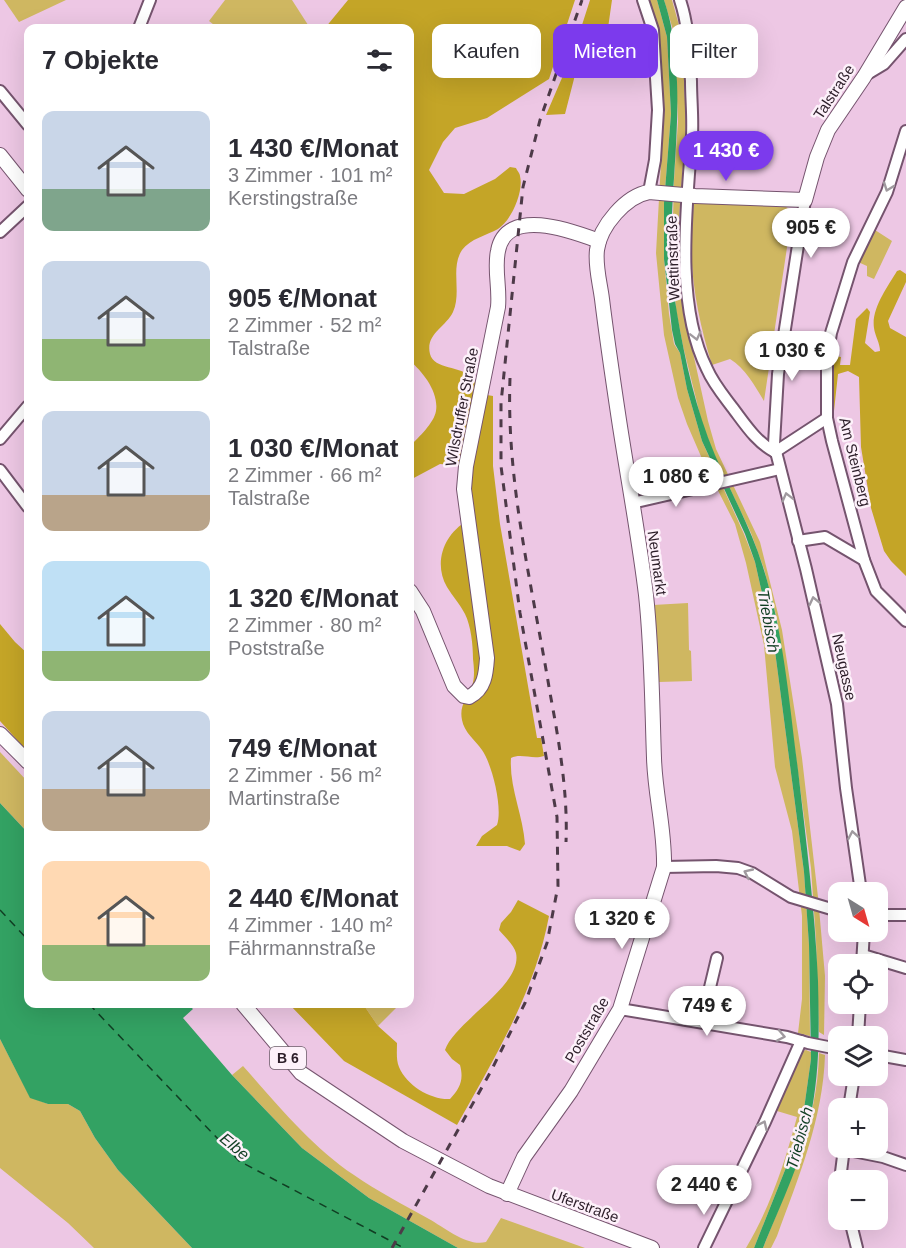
<!DOCTYPE html>
<html lang="de">
<meta charset="utf-8">
<style>
body{margin:0;font-family:Arial,sans-serif;background:#f2f2f3;color:#2b2b33;height:100vh;display:flex;flex-direction:column;font-size:22px;white-space:nowrap}
*{box-sizing:border-box;margin:0}
p{font-size:20px;color:#7c7c81}
.icon{flex:none;width:33px;height:33px;fill:none;stroke:currentColor;stroke-width:2;stroke-linecap:round;stroke-linejoin:round}
.map{position:relative;flex:1;overflow:hidden}
.details{position:absolute;left:24px;top:24px;width:390px;height:984px;display:flex;flex-direction:column;background:#fff;border-radius:12px;box-shadow:0 6px 24px #0002}
.details>*{flex:none}
.hud{position:absolute;left:432px;top:24px;width:384px;height:54px;display:flex;gap:12px}
.needle{width:39px;rotate:143deg}
.fabs{position:absolute;left:828px;top:882px;display:grid;gap:12px}
.fabs a{display:grid;place-items:center;width:60px;height:60px;border-radius:12px;background:#fff;box-shadow:0 6px 24px #0002;font-size:30px}
.price{position:absolute;translate:-50% -51px;padding:0 14px;border-radius:21px;background:#fff;color:#222;font-size:20px;line-height:39px;filter:drop-shadow(0 2px 3px #0008)}
.price::after{content:'';position:absolute;left:50%;top:36px;width:18px;height:14px;margin-left:-9px;background:inherit;clip-path:polygon(0 0,100% 0,50% 100%)}
.price.selected{background:#7c3aed;color:#fff}
ul{padding:0;list-style:none}
li{display:flex;align-items:center;gap:18px;height:150px;padding:0 18px}
li span{display:grid;place-items:center;flex:none;width:168px;height:120px;border-radius:12px;color:#555}
li>.icon{margin-inline-start:auto}
span .icon{width:72px;height:72px;fill:#fffc;stroke-width:1}
li b{font-size:26px}
h2{display:flex;justify-content:space-between;align-items:center;height:72px;padding:0 18px;font-size:26px}
.chip{padding:0 21px;border-radius:12px;background:#fff;box-shadow:0 6px 24px #0002;font-size:21px;line-height:54px}
.chip.selected{background:#7c3aed;color:#fff}
.map>svg:first-child{display:block}
.green{fill:#cfb761}
.forest{fill:#c4a527}
.water{fill:#33a263}
.lines{fill:none;stroke-linecap:round;stroke-linejoin:round}
.ferry{stroke:#113e23;stroke-width:1.5;stroke-dasharray:8 6;stroke-linecap:butt}
.minor-casing{stroke:#75546e;stroke-width:14}
.major-casing{stroke:#75546e;stroke-width:16}
.minor{stroke:#fff;stroke-width:10}
.major{stroke:#fff;stroke-width:14}
.rail{stroke:#4d3a48;stroke-width:3;stroke-dasharray:8 8;stroke-linecap:butt}
.oneway{stroke:#a09a9f}
.labels{text-anchor:middle;stroke-width:5;stroke-linejoin:round;paint-order:stroke}
.shield{fill:#fdf1fa;stroke:#6b5d68;stroke-width:1.5}
.shield-label{font-size:14px;font-weight:bold;fill:#2c1e29}
.street-label{font-size:15px;fill:#2c1e29;stroke:#fdf1fa}
.water-label{font-size:16px;font-style:italic;fill:#113e23;stroke:#fdf1fa}
</style>
<div class="map">
<svg width="906" height="1248" viewBox="0 0 906 1248">
<rect width="100%" height="100%" fill="#edc7e4"/>
<g class="green">
<polygon points="4,0 66,0 19,22"/>
<polygon points="225,0 292,0 310,28 218,28 209,21"/>
<polygon points="649,0 657,0 667,37 671,114 664,203 664,259 669,314 674,344 680,353 687,389 702,441 744,534 755,562 775,651 804,872 809,945 810,1036 798,1033 802,999 802,916 792,831 775,767 764,645 746,563 735,524 703,461 687,424 678,398 664,335 656,253 664,108 659,30"/>
<polygon points="664,0 672,0 682,36 686,124 678,232 681,298 708,421 716,449 760,542 782,630 802,758 818,897 825,976 824,1035 819,1032 816,940 811,868 777,619 764,569 751,533 715,457 702,423 683,346 676,310 672,257 674,180 678,121 674,33"/>
<path d="M701 202 786 207 790 209 792 214 764 401C755 386 745 368 730 359L712 365C696 313 686 258 694 204Z"/>
<polygon points="875,230 892,241 874,279 867,276 867,266 858,262"/>
<polygon points="688,603 689,650 691,651 692,681 659,682 653,605"/>
<polygon points="0,752 28,782 28,833 0,803"/>
<polygon points="363,1004 400,1004 378,1026"/>
<polygon points="0,1039 30,1097 48,1104 68,1104 80,1111 95,1138 118,1170 192,1248 94,1248 68,1223 0,1168"/>
<path d="M806 1050 811 1052V1059L804 1109 791 1155 754 1248H746C770 1208 785 1162 797 1117L777 1111 803 1051Z"/>
<path d="M819 1053 825 1055C823 1119 799 1176 777 1236L771 1248H763C788 1185 818 1122 819 1053Z"/>
<path d="M243 1066C277 1104 311 1146 354 1175 377 1191 404 1205 429 1219 445 1228 468 1247 486 1242L501 1218 585 1248H458L369 1198 302 1148 232 1075Z"/>
</g>
<g class="forest">
<path d="M348 0H575L549 79 487 118 455 128 443 142 429 170 444 193 464 194 495 179 510 167 516 168C517 171 520 173 520 176 524 192 511 221 498 229 487 235 470 239 462 250 450 268 462 292 453 312 446 327 425 334 430 354 434 370 461 365 472 378 476 382 479 389 481 394L493 396V466L500 524 537 738H541L544 756C533 760 521 753 511 758 509 787 523 815 525 844L520 851 507 846H476L482 836 497 825C503 808 492 764 482 750 475 740 464 732 462 720 459 705 467 699 472 686 475 678 474 667 473 659 473 645 471 626 465 614 460 604 453 597 447 587 433 563 444 534 467 521L466 466 440 464 410 480V446C419 437 434 423 436 411 439 392 423 372 410 361V28H325Z"/>
<polygon points="590,0 612,0 608,28 593,55 583,63 575,75 565,114 546,115 574,50"/>
<path d="M900 270 906 274V282L888 321 890 328 906 337V576L891 561 884 551 871 508 861 447 859 377 848 371 838 374 834 411 830 405 829 355 841 357 840 365H850L856 319 867 308 870 312 865 343 875 352 880 351C880 343 875 336 874 328 871 309 888 286 897 271Z"/>
<polygon points="0,624 15,642 28,654 28,752 0,721"/>
<path d="M518 900 549 916C535 992 494 1059 457 1125L344 1061 289 1004H363L378 1026 397 1043C397 1051 396 1060 399 1067 407 1086 431 1100 450 1099 460 1088 464 1080 460 1065L452 1059 445 1050C455 1021 523 986 516 953 514 945 504 936 499 930L501 923 511 912Z"/>
</g>
<g class="water">
<path d="M657 0H664C674 30 675 51 677 82 680 158 663 237 677 313 685 361 696 410 715 455 731 493 751 528 763 567 784 633 789 702 798 770 806 840 815 910 818 981 819 1024 820 1066 812 1109 804 1157 781 1203 763 1248H754L791 1155 804 1109 811 1059 809 945 804 872 775 651 755 562 745 534 702 441 687 389 680 353 675 344 672 330 664 259V203L671 114 667 37Z"/>
<polygon points="0,803 28,833 28,1004 188,1004 193,1009 183,1018 232,1075 302,1148 369,1198 458,1248 192,1248 118,1170 95,1138 80,1111 68,1104 48,1104 30,1098 0,1039"/>
</g>
<g class="lines">
<g class="ferry">
<polyline points="0,910 28,940"/>
<polyline points="89,1004 239,1161 404,1248"/>
</g>
<defs>
<g id="minor">
<polyline points="643,0 653,30 658,110 655,160 649,192"/>
<path d="M680 0C689 27 689 53 691 81 691 99 693 117 692 135 687 206 674 303 707 369 713 383 723 395 732 407 745 424 756 442 775 452"/>
<polyline points="139,28 150,0"/>
<polyline points="864,76 884,64 906,39"/>
<polyline points="0,91 28,125"/>
<polyline points="906,131 887,192 853,262 831,333 827,357 827,418 832,441 864,560 876,591 906,621"/>
<polyline points="805,200 778,374 774,444 806,569 837,704 846,788 861,892"/>
<polyline points="0,232 28,206"/>
<polyline points="0,439 28,406"/>
<polyline points="775,452 827,418"/>
<polyline points="0,470 28,507"/>
<polyline points="632,503 780,469"/>
<polyline points="798,541 825,537 864,560"/>
<polyline points="664,867 716,866 738,868 752,873 791,897 838,911"/>
<polyline points="878,915 906,915"/>
<polyline points="863,955 906,968"/>
<polyline points="862,964 864,932"/>
<polyline points="620,1009 787,1037 808,1043 838,1049"/>
<polyline points="702,1021 717,958"/>
<polyline points="858,1036 860,1004"/>
<polyline points="878,1055 906,1060"/>
<polyline points="849,1108 854,1076"/>
<polyline points="843,1149 883,1157 906,1165"/>
<polyline points="840,1180 844,1148"/>
<polyline points="850,1220 857,1248"/>
<polyline points="704,1248 765,1122 801,1041"/>
</g>
<g id="major">
<polyline points="0,155 28,190"/>
<path d="M410 591 423 611 454 686 464 696 469 697C485 689 486 673 487 658L464 489 466 466 498 307C500 288 494 269 498 251 506 206 572 231 599 241"/>
<polyline points="0,734 28,762"/>
<polyline points="243,1004 301,1073 403,1141 489,1186 652,1248"/>
<path d="M507 1194 524 1157 571 1091 620 1009 664 867C665 830 655 795 654 758 652 704 652 650 646 595 639 537 628 479 619 420 613 380 607 340 602 299 600 283 595 266 597 250 600 226 626 196 649 192L695 196 805 200 817 157 828 130 864 77 906 7"/>
</g>
</defs>
<use href="#minor" class="minor-casing"/>
<use href="#major" class="major-casing"/>
<use href="#minor" class="minor"/>
<use href="#major" class="major"/>
<g class="rail">
<path d="M510 378C506 484 533 589 550 693 559 741 568 793 566 842"/>
<polyline points="392,1248 491,1071 525,1003 547,943 558,886 557,817 520,613 501,466 501,403 523,187 540,120 582,0"/>
</g>
</g>
<defs><path id="oneway-chevron" d="M-2-3.5L2.5 0L-2 3.5" fill="none" stroke-width="1.6" stroke-linecap="round" stroke-linejoin="round" transform="scale(1.5)"/></defs>
<g class="oneway">
<use href="#oneway-chevron" transform="translate(888 187) rotate(110)"/>
<use href="#oneway-chevron" transform="translate(696 336) rotate(76)"/>
<use href="#oneway-chevron" transform="translate(787 497) rotate(-104)"/>
<use href="#oneway-chevron" transform="translate(814 601) rotate(-103)"/>
<use href="#oneway-chevron" transform="translate(853 835) rotate(-100)"/>
<use href="#oneway-chevron" transform="translate(748 873) rotate(-155)"/>
<use href="#oneway-chevron" transform="translate(781 1036) rotate(11)"/>
<use href="#oneway-chevron" transform="translate(763 1125) rotate(-65)"/>
</g>
<g class="labels">
<rect class="shield" x="270" y="1047" width="36" height="22" rx="4.5"/>
<g class="shield-label">
<text x="288" y="1063">B 6</text>
</g>
<g class="street-label">
<text transform="translate(834 92) rotate(-57)" y="5">Talstraße</text>
<text transform="translate(673 258) rotate(-92)" y="5">Wettinstraße</text>
<text transform="translate(462 407) rotate(-79)" y="5">Wilsdruffer Straße</text>
<text transform="translate(855 462) rotate(76)" y="5">Am Steinberg</text>
<text transform="translate(657 563) rotate(82)" y="5">Neumarkt</text>
<text transform="translate(844 667) rotate(78)" y="5">Neugasse</text>
<text transform="translate(587 1030) rotate(-60)" y="5">Poststraße</text>
<text transform="translate(585 1206) rotate(20)" y="5">Uferstraße</text>
</g>
<g class="water-label">
<text transform="translate(769 621) rotate(80)" y="6">Triebisch</text>
<text transform="translate(799 1138) rotate(-75)" y="6">Triebisch</text>
<text transform="translate(235 1146) rotate(39)" y="6">Elbe</text>
</g>
</g>
</svg>
<div class="fabs">
<a><svg class="needle" viewBox="-14 -14 28 28"><path d="M0-13l5 13h-10z" fill="#e53935"/><path d="M0 13l5-13h-10z" fill="#7c7c81"/></svg></a>
<a><svg class="icon" aria-label="locate" viewBox="0 0 24 24"><circle cx="12" cy="12" r="6"/><path d="M12 2v4M12 18v4M2 12h4M18 12h4"/></svg></a>
<a><svg class="icon" aria-label="layers" viewBox="0 0 24 24"><path d="M12 4l9 5-9 5-9-5zM3 14l9 5 9-5"/></svg></a>
<a>+</a>
<a>−</a>
</div>
<b class="price selected" style="left:726px;top:182px">1 430 €</b>
<b class="price" style="left:811px;top:259px">905 €</b>
<b class="price" style="left:792px;top:382px">1 030 €</b>
<b class="price" style="left:676px;top:508px">1 080 €</b>
<b class="price" style="left:622px;top:950px">1 320 €</b>
<b class="price" style="left:707px;top:1037px">749 €</b>
<b class="price" style="left:704px;top:1216px">2 440 €</b>
<div class="hud">
<a class="chip">Kaufen</a>
<a class="chip selected">Mieten</a>
<a class="chip">Filter</a>
</div>
<section class="details">
<h2>7 Objekte<svg class="icon" aria-label="filters" viewBox="0 0 24 24"><path d="M4 7h16M4 17h16"/><circle cx="9" cy="7" r="2"/><circle cx="15" cy="17" r="2"/></svg></h2>
<ul>
<li><span style="background:linear-gradient(#c9d6e8 65%,#7fa58c 0)"><svg class="icon" aria-label="home" viewBox="0 0 24 24"><path d="M3 11l9-7 9 7M6 9v11h12V9"/></svg></span><div><b>1 430 €/Monat</b><p>3 Zimmer · 101 m²</p><p>Kerstingstraße</p></div></li>
<li><span style="background:linear-gradient(#c9d6e8 65%,#8fb573 0)"><svg class="icon" aria-label="home" viewBox="0 0 24 24"><path d="M3 11l9-7 9 7M6 9v11h12V9"/></svg></span><div><b>905 €/Monat</b><p>2 Zimmer · 52 m²</p><p>Talstraße</p></div></li>
<li><span style="background:linear-gradient(#c9d6e8 70%,#b9a48a 0)"><svg class="icon" aria-label="home" viewBox="0 0 24 24"><path d="M3 11l9-7 9 7M6 9v11h12V9"/></svg></span><div><b>1 030 €/Monat</b><p>2 Zimmer · 66 m²</p><p>Talstraße</p></div></li>
<li><span style="background:linear-gradient(#bfe0f5 75%,#8fb573 0)"><svg class="icon" aria-label="home" viewBox="0 0 24 24"><path d="M3 11l9-7 9 7M6 9v11h12V9"/></svg></span><div><b>1 320 €/Monat</b><p>2 Zimmer · 80 m²</p><p>Poststraße</p></div></li>
<li><span style="background:linear-gradient(#c9d6e8 65%,#b9a48a 0)"><svg class="icon" aria-label="home" viewBox="0 0 24 24"><path d="M3 11l9-7 9 7M6 9v11h12V9"/></svg></span><div><b>749 €/Monat</b><p>2 Zimmer · 56 m²</p><p>Martinstraße</p></div></li>
<li><span style="background:linear-gradient(#ffd9b3 70%,#8fb573 0)"><svg class="icon" aria-label="home" viewBox="0 0 24 24"><path d="M3 11l9-7 9 7M6 9v11h12V9"/></svg></span><div><b>2 440 €/Monat</b><p>4 Zimmer · 140 m²</p><p>Fährmannstraße</p></div></li>
</ul>
</section>
</div>
